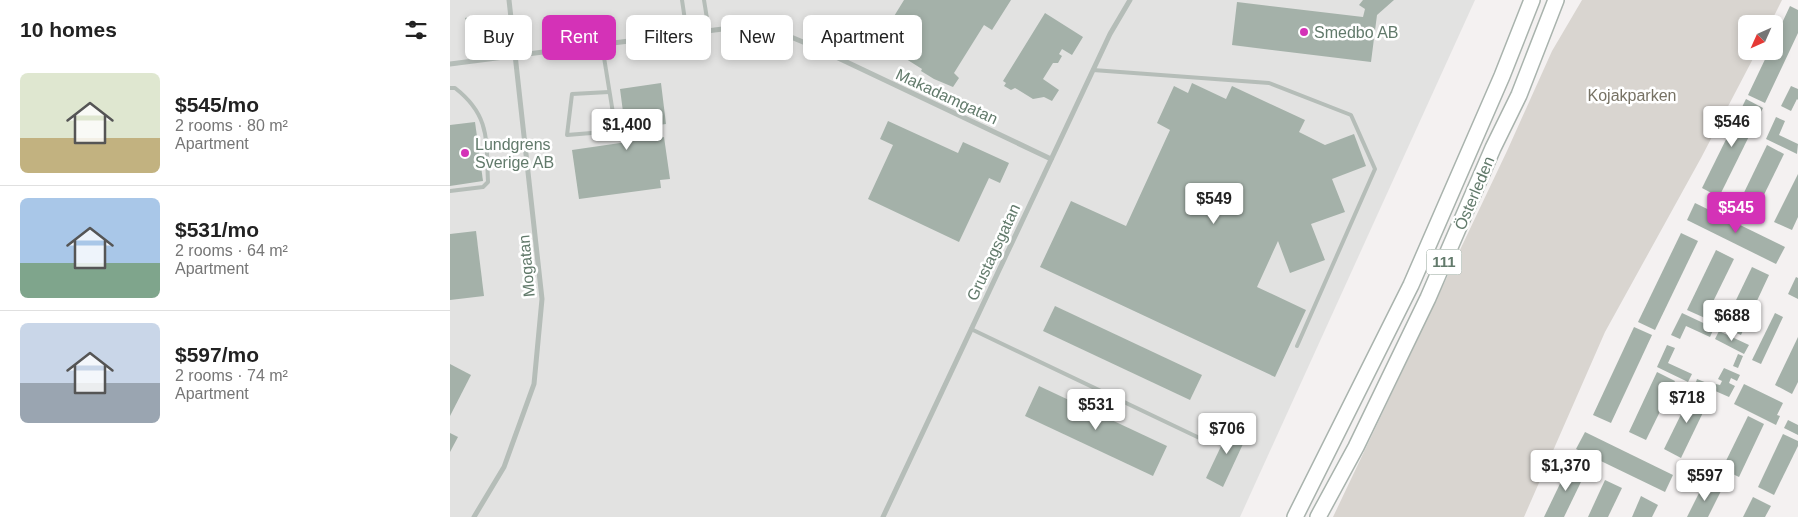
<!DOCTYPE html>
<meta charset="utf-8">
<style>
body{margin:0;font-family:Arial,sans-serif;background:#f6f6f6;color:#222;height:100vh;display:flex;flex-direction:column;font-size:19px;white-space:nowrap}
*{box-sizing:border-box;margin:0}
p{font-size:16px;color:#767676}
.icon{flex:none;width:28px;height:28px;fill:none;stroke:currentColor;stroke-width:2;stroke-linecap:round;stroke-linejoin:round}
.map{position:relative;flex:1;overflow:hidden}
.drawer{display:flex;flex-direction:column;background:#fff;width:450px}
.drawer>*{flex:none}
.guide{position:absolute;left:15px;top:15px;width:475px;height:45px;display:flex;gap:10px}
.needle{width:32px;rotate:225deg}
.buttons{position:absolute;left:1288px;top:15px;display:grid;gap:10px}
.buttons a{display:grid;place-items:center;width:45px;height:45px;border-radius:8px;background:#fff;box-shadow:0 2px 8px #0003;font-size:25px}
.price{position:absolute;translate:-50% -42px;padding:0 11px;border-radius:5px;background:#fff;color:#222;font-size:16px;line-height:32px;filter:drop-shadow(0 1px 2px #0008)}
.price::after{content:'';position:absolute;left:50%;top:30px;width:15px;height:11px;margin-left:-8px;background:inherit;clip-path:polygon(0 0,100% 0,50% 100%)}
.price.current{background:#d432b7;color:#fff}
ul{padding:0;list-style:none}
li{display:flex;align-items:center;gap:15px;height:125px;padding:0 20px}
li+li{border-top:1px solid #e0e0e0}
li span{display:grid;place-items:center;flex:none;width:140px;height:100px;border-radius:8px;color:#555}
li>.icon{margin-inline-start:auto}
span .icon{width:60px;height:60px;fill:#fffc;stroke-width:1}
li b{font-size:21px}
h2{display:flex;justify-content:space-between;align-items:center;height:60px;padding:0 20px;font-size:21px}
.pill{padding:0 18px;border-radius:8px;background:#fff;box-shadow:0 2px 8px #0003;font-size:18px;line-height:45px}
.pill.current{background:#d432b7;color:#fff}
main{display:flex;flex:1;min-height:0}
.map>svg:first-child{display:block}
.built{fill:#e2e2e1}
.green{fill:#d9d5d0}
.building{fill:#a4b1a9}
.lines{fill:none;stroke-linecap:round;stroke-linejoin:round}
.primary-casing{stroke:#a9b3ad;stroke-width:18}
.service{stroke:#b5bdb8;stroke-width:4}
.minor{stroke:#b5bdb8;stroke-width:5}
.primary{stroke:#fff;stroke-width:15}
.poi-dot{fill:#d432b7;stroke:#fff;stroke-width:2}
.labels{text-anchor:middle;stroke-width:5;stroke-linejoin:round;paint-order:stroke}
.shield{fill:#fff;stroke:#91a297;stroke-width:1}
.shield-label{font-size:15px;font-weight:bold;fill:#627a6b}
.poi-label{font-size:16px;fill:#627a6b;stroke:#fff;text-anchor:start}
.park-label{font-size:16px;fill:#777264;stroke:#fff}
.street-label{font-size:16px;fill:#627a6b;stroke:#fff}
</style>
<main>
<section class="drawer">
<h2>10 homes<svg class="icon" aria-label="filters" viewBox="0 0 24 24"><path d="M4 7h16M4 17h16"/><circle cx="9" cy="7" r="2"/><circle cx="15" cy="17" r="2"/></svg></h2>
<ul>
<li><span style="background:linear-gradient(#dfe7d0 65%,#c2b280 0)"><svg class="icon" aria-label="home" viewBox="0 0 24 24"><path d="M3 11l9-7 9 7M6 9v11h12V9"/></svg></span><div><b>$545/mo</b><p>2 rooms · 80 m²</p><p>Apartment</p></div></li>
<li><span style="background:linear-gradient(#a9c7e8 65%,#7fa58c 0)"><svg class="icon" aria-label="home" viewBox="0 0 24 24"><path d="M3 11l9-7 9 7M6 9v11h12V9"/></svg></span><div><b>$531/mo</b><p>2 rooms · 64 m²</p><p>Apartment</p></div></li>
<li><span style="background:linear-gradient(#c9d6e8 60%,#9aa5b1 0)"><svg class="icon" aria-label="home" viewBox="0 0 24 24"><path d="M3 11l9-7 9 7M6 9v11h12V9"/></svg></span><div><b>$597/mo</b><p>2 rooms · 74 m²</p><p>Apartment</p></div></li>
</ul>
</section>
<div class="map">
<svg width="1348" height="517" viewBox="0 0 1348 517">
<rect width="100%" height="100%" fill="#f4f1f1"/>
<polygon class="built" points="0,0 1025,0 790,517 0,517"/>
<polygon class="green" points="1132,0 1332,0 1320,24 1296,24 1296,51 1307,51 1251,158 1155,332 1074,517 883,517 1057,151 1102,51"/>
<g class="building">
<polygon points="454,0 561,0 542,30 534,25 504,73 509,78 503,87 484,79 471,71 472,69 445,52 455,36 438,26"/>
<polygon points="913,0 944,0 927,15 921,62 782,45 787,2 913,17 915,9 909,5"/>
<polygon points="1340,6 1348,10 1348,33 1315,103 1298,95 1319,51 1324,51 1324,40"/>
<polygon points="595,13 633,37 622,55 612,49 609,54 612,56 608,63 603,63 593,79 609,90 602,101 594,97 583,99 565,88 561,90 554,86 556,83 553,81"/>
<polygon points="24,15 27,23 18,27 15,18"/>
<polygon points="211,83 216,124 193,127 195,140 214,137 220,179 210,180 211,188 129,199 122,150 177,142 170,89"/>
<polygon points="742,83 776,99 782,86 855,120 849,132 875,145 904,134 916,166 882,179 895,212 861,224 875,260 840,273 828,241 807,287 856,310 825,377 590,267 621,201 676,226 720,130 707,123 724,86 738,93"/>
<polygon points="1341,86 1348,89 1348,100 1347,99 1341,111 1331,106"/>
<polygon points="1296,99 1313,108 1269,197 1252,188"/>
<polygon points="1326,117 1335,121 1329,135 1348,144 1347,154 1316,139"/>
<polygon points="438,121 508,153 513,142 559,163 550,183 539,178 509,242 418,199 443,145 430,139"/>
<polygon points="25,122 33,181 0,186 0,125"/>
<polygon points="1317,145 1334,154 1305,213 1288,205"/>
<polygon points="1348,174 1348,217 1342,230 1324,222"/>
<polygon points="1245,203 1335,247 1326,264 1237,220"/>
<polygon points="26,231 34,296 0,300 0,234"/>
<polygon points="1231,233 1248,241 1205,330 1188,322"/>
<polygon points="1266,250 1284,259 1255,318 1237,310"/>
<polygon points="1302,267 1319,275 1291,335 1273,327"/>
<polygon points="1346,277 1348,278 1348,299 1338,294"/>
<polygon points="605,306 752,375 740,400 593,331"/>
<polygon points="1232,313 1264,328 1260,337 1236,326 1230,339 1221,335"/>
<polygon points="1325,313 1333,317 1311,364 1302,360"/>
<polygon points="1184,327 1202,335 1161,423 1143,415"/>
<polygon points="1269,331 1299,345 1294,354 1265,339"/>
<polygon points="1348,337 1348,382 1342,394 1325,385"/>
<polygon points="1217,345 1225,348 1218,363 1242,374 1238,382 1207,367"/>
<polygon points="1288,354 1293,356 1288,368 1283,366"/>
<polygon points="0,364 21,375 0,416"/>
<polygon points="1274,368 1290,375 1287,381 1281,378 1279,383 1285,386 1279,397 1263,390 1266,384 1270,385 1272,381 1268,379"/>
<polygon points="1207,372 1225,381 1196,440 1179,432"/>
<polygon points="1247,379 1257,383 1255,387 1246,382"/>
<polygon points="1294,384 1333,403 1327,415 1330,416 1326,425 1284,404"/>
<polygon points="589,386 717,446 703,476 575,416"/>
<polygon points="1243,390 1260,398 1231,458 1214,449"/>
<polygon points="1298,416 1314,424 1289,477 1272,469"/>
<polygon points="1338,420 1348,425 1348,435 1334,428"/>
<polygon points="782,423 799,431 773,487 756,478"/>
<polygon points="1135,432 1223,475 1215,492 1126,449"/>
<polygon points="0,433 8,437 0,452"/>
<polygon points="1333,434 1348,441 1348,446 1324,495 1308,487"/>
<polygon points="1120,463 1136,471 1130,484 1114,517 1094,517"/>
<polygon points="1155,480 1172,488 1158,517 1138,517"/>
<polygon points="1254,483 1271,491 1258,517 1237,517"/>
<polygon points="1191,496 1208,505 1202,517 1182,517"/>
<polygon points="1303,497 1321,506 1315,517 1293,517"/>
</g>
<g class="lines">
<defs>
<g id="primary">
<polyline points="845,517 961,285 1052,76 1082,0"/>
<polyline points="868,517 906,447 978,298 1043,148 1069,95 1106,0"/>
</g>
</defs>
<use href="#primary" class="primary-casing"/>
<g class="service">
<polyline points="232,0 237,34"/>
<polyline points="254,0 259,31"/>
<polyline points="152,45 167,138"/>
<polyline points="643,70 819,83 901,115 925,169 847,346"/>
<path d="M0 88H5C41 116 36 141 38 182L33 187 0 191"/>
<polyline points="159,92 122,94 117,135 166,131"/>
<polyline points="521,329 760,443"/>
</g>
<g class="minor">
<polyline points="0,64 296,26 329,32 365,47 601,159"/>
<polyline points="24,517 54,467 84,384 92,299 59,0"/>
<polyline points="433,517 660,34 680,0"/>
</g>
<use href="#primary" class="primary"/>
</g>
<g class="poi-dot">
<circle cx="854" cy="32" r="5"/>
<circle cx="15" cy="153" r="5"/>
</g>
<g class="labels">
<rect class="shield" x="976.5" y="249.5" width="35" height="25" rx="4"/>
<g class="shield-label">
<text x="994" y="267">111</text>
</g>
<g class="poi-label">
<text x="864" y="38">Smedbo AB</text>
<text x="25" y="150">Lundgrens<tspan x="25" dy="18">Sverige AB</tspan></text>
</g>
<g class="park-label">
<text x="1182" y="101">Kojakparken</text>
</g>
<g class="street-label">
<text transform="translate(497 96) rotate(25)" y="6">Makadamgatan</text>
<text transform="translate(1024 193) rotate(-67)" y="6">Österleden</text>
<text transform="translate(543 252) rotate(-65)" y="6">Grustagsgatan</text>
<text transform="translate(76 266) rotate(-95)" y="6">Mogatan</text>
</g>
</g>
</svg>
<div class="buttons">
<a><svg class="needle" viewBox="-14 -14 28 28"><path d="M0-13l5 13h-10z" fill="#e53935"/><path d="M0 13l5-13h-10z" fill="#767676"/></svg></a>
</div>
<b class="price" style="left:1282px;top:148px">$546</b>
<b class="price" style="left:177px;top:151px">$1,400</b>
<b class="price" style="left:764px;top:225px">$549</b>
<b class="price current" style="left:1286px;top:234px">$545</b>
<b class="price" style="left:1282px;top:342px">$688</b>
<b class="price" style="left:1237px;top:424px">$718</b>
<b class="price" style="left:646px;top:431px">$531</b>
<b class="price" style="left:777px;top:455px">$706</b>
<b class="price" style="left:1116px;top:492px">$1,370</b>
<b class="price" style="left:1255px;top:502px">$597</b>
<div class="guide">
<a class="pill">Buy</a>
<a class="pill current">Rent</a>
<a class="pill">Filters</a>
<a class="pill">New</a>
<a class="pill">Apartment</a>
</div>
</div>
</main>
